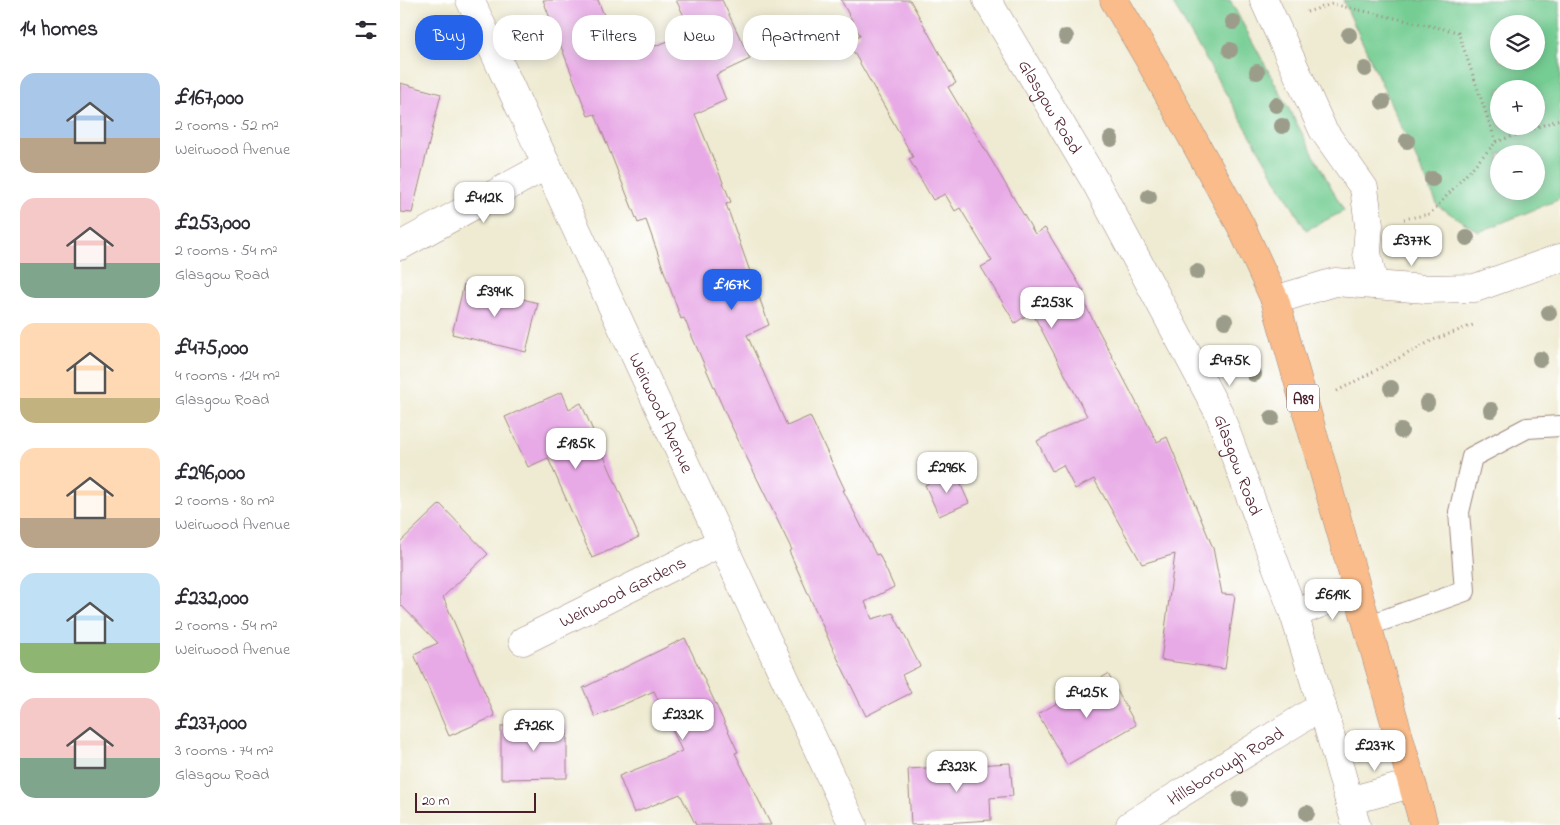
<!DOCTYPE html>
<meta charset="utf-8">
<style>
body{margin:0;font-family:"Indie Flower",sans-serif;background:#f2f2f3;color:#2b2b33;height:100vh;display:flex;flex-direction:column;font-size:19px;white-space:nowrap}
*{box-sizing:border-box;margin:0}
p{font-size:16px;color:#7c7c81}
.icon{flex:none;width:28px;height:28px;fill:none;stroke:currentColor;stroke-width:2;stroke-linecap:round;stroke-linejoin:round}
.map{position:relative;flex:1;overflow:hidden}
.panel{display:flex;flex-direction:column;background:#fff;width:400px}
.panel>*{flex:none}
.hud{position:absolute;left:15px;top:15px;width:475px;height:45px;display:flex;gap:10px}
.buttons{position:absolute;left:1090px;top:15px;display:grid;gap:10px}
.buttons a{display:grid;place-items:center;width:55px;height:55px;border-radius:50%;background:#fff;box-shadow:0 2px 12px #0003;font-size:25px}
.scale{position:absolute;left:15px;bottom:12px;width:121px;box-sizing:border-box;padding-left:5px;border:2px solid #4a1f2b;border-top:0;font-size:14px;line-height:18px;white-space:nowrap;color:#4a1f2b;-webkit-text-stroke:4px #fff;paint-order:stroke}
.price{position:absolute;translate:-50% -42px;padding:0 11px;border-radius:10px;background:#fff;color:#222;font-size:16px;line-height:32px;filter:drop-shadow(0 1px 2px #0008)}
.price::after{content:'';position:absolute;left:50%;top:30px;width:15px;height:11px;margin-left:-8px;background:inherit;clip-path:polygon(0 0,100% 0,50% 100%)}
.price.current{background:#2563eb;color:#fff}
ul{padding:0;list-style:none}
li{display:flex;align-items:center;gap:15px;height:125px;padding:0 20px}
li span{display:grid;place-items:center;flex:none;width:140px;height:100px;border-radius:15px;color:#555}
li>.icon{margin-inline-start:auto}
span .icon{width:60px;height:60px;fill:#fffc;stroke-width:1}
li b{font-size:21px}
h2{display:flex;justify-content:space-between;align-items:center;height:60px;padding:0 20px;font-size:21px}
.chip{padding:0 18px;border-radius:20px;background:#fff;box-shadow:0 2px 12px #0003;font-size:18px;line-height:45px}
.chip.current{background:#2563eb;color:#fff}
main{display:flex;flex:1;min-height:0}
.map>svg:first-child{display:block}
.green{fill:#75cd93;stroke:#60765f;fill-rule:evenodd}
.building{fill:#e8aae6}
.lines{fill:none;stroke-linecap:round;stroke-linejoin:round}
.lane-casing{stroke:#9c857f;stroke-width:22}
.street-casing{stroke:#9c857f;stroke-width:29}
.primary-casing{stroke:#9c857f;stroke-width:29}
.path{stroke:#9c857f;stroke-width:3;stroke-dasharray:1 4;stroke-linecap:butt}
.lane{stroke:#fff;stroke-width:20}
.street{stroke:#fff;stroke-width:28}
.primary{stroke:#f9bc8a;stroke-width:28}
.tree{fill:#9c9c8a}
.labels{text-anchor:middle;stroke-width:5;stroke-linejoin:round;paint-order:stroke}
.shield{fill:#fff;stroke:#80626b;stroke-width:1}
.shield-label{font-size:16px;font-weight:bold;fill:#4a1f2b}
.street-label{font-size:18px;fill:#4a1f2b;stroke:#fff}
</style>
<main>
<section class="panel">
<h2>14 homes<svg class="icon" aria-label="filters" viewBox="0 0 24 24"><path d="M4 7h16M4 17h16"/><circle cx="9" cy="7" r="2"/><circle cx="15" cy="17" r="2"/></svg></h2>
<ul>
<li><span style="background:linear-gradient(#a9c7e8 65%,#b9a48a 0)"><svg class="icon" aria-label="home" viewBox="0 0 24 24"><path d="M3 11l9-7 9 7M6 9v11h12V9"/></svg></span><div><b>£167,000</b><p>2 rooms · 52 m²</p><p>Weirwood Avenue</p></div></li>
<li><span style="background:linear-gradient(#f6c9c9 65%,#7fa58c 0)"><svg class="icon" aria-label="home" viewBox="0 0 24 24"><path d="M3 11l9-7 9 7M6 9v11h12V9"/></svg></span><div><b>£253,000</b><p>2 rooms · 54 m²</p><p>Glasgow Road</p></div></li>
<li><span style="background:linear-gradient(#ffd9b3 75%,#c2b280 0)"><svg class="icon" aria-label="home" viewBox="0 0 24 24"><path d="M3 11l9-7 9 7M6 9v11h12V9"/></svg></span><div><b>£475,000</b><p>4 rooms · 124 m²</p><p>Glasgow Road</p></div></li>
<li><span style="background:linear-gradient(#ffd9b3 70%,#b9a48a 0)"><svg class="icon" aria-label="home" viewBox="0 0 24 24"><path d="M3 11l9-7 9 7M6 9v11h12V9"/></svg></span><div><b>£296,000</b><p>2 rooms · 80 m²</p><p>Weirwood Avenue</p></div></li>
<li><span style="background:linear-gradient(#bfe0f5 70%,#8fb573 0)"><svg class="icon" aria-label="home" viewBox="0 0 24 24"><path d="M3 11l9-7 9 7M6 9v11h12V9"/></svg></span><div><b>£232,000</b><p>2 rooms · 54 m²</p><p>Weirwood Avenue</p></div></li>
<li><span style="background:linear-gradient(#f6c9c9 60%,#7fa58c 0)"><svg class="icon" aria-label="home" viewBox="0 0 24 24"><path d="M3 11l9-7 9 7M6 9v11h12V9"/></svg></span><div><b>£237,000</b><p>3 rooms · 74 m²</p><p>Glasgow Road</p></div></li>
</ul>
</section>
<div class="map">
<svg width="1160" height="825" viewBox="0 0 1160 825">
<rect width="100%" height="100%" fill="#fff"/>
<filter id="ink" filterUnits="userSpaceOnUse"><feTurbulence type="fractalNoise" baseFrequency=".02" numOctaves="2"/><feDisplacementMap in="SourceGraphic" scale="10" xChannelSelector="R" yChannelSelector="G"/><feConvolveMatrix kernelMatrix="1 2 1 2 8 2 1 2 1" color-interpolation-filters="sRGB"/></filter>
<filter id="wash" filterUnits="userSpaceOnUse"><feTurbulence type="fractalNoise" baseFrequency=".0096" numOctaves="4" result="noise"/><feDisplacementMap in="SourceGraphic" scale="20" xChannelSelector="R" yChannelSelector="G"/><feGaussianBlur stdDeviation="1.12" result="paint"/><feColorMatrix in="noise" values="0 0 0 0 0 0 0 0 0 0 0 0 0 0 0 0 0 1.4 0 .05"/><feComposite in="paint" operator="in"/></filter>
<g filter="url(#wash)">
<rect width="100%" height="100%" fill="#efebd3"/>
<g class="green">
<polygon points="771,0 830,0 944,211 906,230"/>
<path d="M943 0H1160V199L1079 232 1038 206ZM1099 24H1136V61H1099ZM1099 89H1136V126H1099ZM1099 154H1136V191H1099Z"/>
</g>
<g id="blocks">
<g class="building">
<polygon points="143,0 198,0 221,59 292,32 276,0 322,0 350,59 316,75 326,100 295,114 331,202 326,204 369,325 347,335 387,426 410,416 445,490 443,490 476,555 479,554 494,587 465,602 472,619 493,613 520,666 502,675 511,693 466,716 433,649 389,551 392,550 327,417 284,318 281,319 246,220 238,223 195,114 188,116"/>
<polygon points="441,0 510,0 556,83 548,87 635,234 645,228 684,292 680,295 757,442 767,437 813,548 822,594 835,595 825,669 761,660 775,554 742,564 694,479 675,489 663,465 652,471 637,441 687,416 632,312 615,323 581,267 592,261 560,208 555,211 545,194 533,200 509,159 513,157 448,42 460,35"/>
<polygon points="0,83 41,94 12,213 0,212"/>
<polygon points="64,284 138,303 126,352 52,334"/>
<polygon points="162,392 169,409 181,403 239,537 192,558 148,458 128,467 105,417"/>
<polygon points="555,472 569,503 539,516 525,485"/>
<polygon points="40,504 88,554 43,597 95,716 49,736 14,654 38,643 0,604 0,542"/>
<polygon points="285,638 338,752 335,753 371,825 296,825 280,794 234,813 219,776 282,751 254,691 195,717 183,688"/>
<polygon points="708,674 736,725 667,765 638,714"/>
<polygon points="101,726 167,726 167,778 101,779"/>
<polygon points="610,763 613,796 590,798 591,820 511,825 508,769"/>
</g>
</g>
</g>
<g filter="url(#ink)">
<use href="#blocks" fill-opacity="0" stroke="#9c857f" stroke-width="1"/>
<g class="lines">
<defs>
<polyline id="lane" points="967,626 1065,591 1059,512 1072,457 1127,428 1160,426"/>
<g id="street">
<path id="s1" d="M70 0 453 825"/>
<path id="s2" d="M587 0 696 183 819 413 894 614 922 706 956 825"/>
<polyline points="864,0 923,130 964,188 969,225 967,253 974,285"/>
<polyline points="0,246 147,165"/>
<polyline points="875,300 935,282 1026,289 1075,288 1160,258"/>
<polyline points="894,614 956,589"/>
<path id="s3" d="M123 641 322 542"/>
<polyline points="949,801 1011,784"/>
<path id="s4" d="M730 825 922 706"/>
</g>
<polyline id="primary" points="714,0 750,61 841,226 875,300 1024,825"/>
</defs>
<use href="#lane" class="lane-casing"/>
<use href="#street" class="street-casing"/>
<use href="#primary" class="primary-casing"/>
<g class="path">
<polyline points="907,12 932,4 1058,32 1096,142 1030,214 1004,219"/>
<polyline points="1096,142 1160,119"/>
<polyline points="937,391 1033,340 1073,325"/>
<polyline points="1160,719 1160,720"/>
</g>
<use href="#lane" class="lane"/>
<use href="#street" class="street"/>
<use href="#primary" class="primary"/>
</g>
<g class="tree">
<circle cx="833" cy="22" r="8"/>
<circle cx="949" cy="35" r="8"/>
<circle cx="666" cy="37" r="8"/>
<circle cx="376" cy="42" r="8"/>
<circle cx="830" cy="50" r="8"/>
<circle cx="965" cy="69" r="8"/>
<circle cx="857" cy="72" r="8"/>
<circle cx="983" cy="102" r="8"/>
<circle cx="876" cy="105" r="8"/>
<circle cx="882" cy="126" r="8"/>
<circle cx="711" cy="139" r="8"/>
<circle cx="1007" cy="141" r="8"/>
<circle cx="1032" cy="179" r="8"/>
<circle cx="749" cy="197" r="8"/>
<circle cx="1067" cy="238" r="8"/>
<circle cx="797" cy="272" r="8"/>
<circle cx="1149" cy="313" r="8"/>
<circle cx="825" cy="321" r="8"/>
<circle cx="1140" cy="359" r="8"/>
<circle cx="854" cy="374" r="8"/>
<circle cx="991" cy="388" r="8"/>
<circle cx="1027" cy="403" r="8"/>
<circle cx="1091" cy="410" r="8"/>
<circle cx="872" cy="418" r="8"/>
<circle cx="1001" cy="431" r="8"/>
<circle cx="840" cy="799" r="8"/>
<circle cx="907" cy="813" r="8"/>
</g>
</g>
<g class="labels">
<rect class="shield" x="887" y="384.5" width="32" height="27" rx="4"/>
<g class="shield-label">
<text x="903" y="404">A89</text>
</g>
<g class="street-label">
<text dy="6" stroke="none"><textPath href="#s2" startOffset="124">Glasgow Road</textPath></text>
<text dy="6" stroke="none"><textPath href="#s1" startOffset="455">Weirwood Avenue</textPath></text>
<text dy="6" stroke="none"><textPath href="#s2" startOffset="529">Glasgow Road</textPath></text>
<text dy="6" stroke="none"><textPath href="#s3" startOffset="111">Weirwood Gardens</textPath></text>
<text dy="6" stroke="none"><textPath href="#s4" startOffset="112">Hillsborough Road</textPath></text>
</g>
</g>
</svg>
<div class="buttons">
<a><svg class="icon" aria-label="layers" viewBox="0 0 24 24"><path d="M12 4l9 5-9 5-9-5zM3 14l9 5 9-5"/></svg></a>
<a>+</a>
<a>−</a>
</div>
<div class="scale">20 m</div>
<b class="price" style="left:84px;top:224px">£412K</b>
<b class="price" style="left:1012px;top:267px">£377K</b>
<b class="price current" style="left:332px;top:311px">£167K</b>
<b class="price" style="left:95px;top:318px">£394K</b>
<b class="price" style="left:652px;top:329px">£253K</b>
<b class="price" style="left:830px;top:387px">£475K</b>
<b class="price" style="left:176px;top:470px">£185K</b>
<b class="price" style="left:547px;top:494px">£296K</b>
<b class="price" style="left:933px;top:621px">£619K</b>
<b class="price" style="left:687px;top:719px">£425K</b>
<b class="price" style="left:283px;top:741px">£232K</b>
<b class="price" style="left:134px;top:752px">£726K</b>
<b class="price" style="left:975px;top:772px">£237K</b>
<b class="price" style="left:557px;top:793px">£323K</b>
<div class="hud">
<a class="chip current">Buy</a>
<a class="chip">Rent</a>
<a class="chip">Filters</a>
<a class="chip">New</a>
<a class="chip">Apartment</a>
</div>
</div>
</main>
